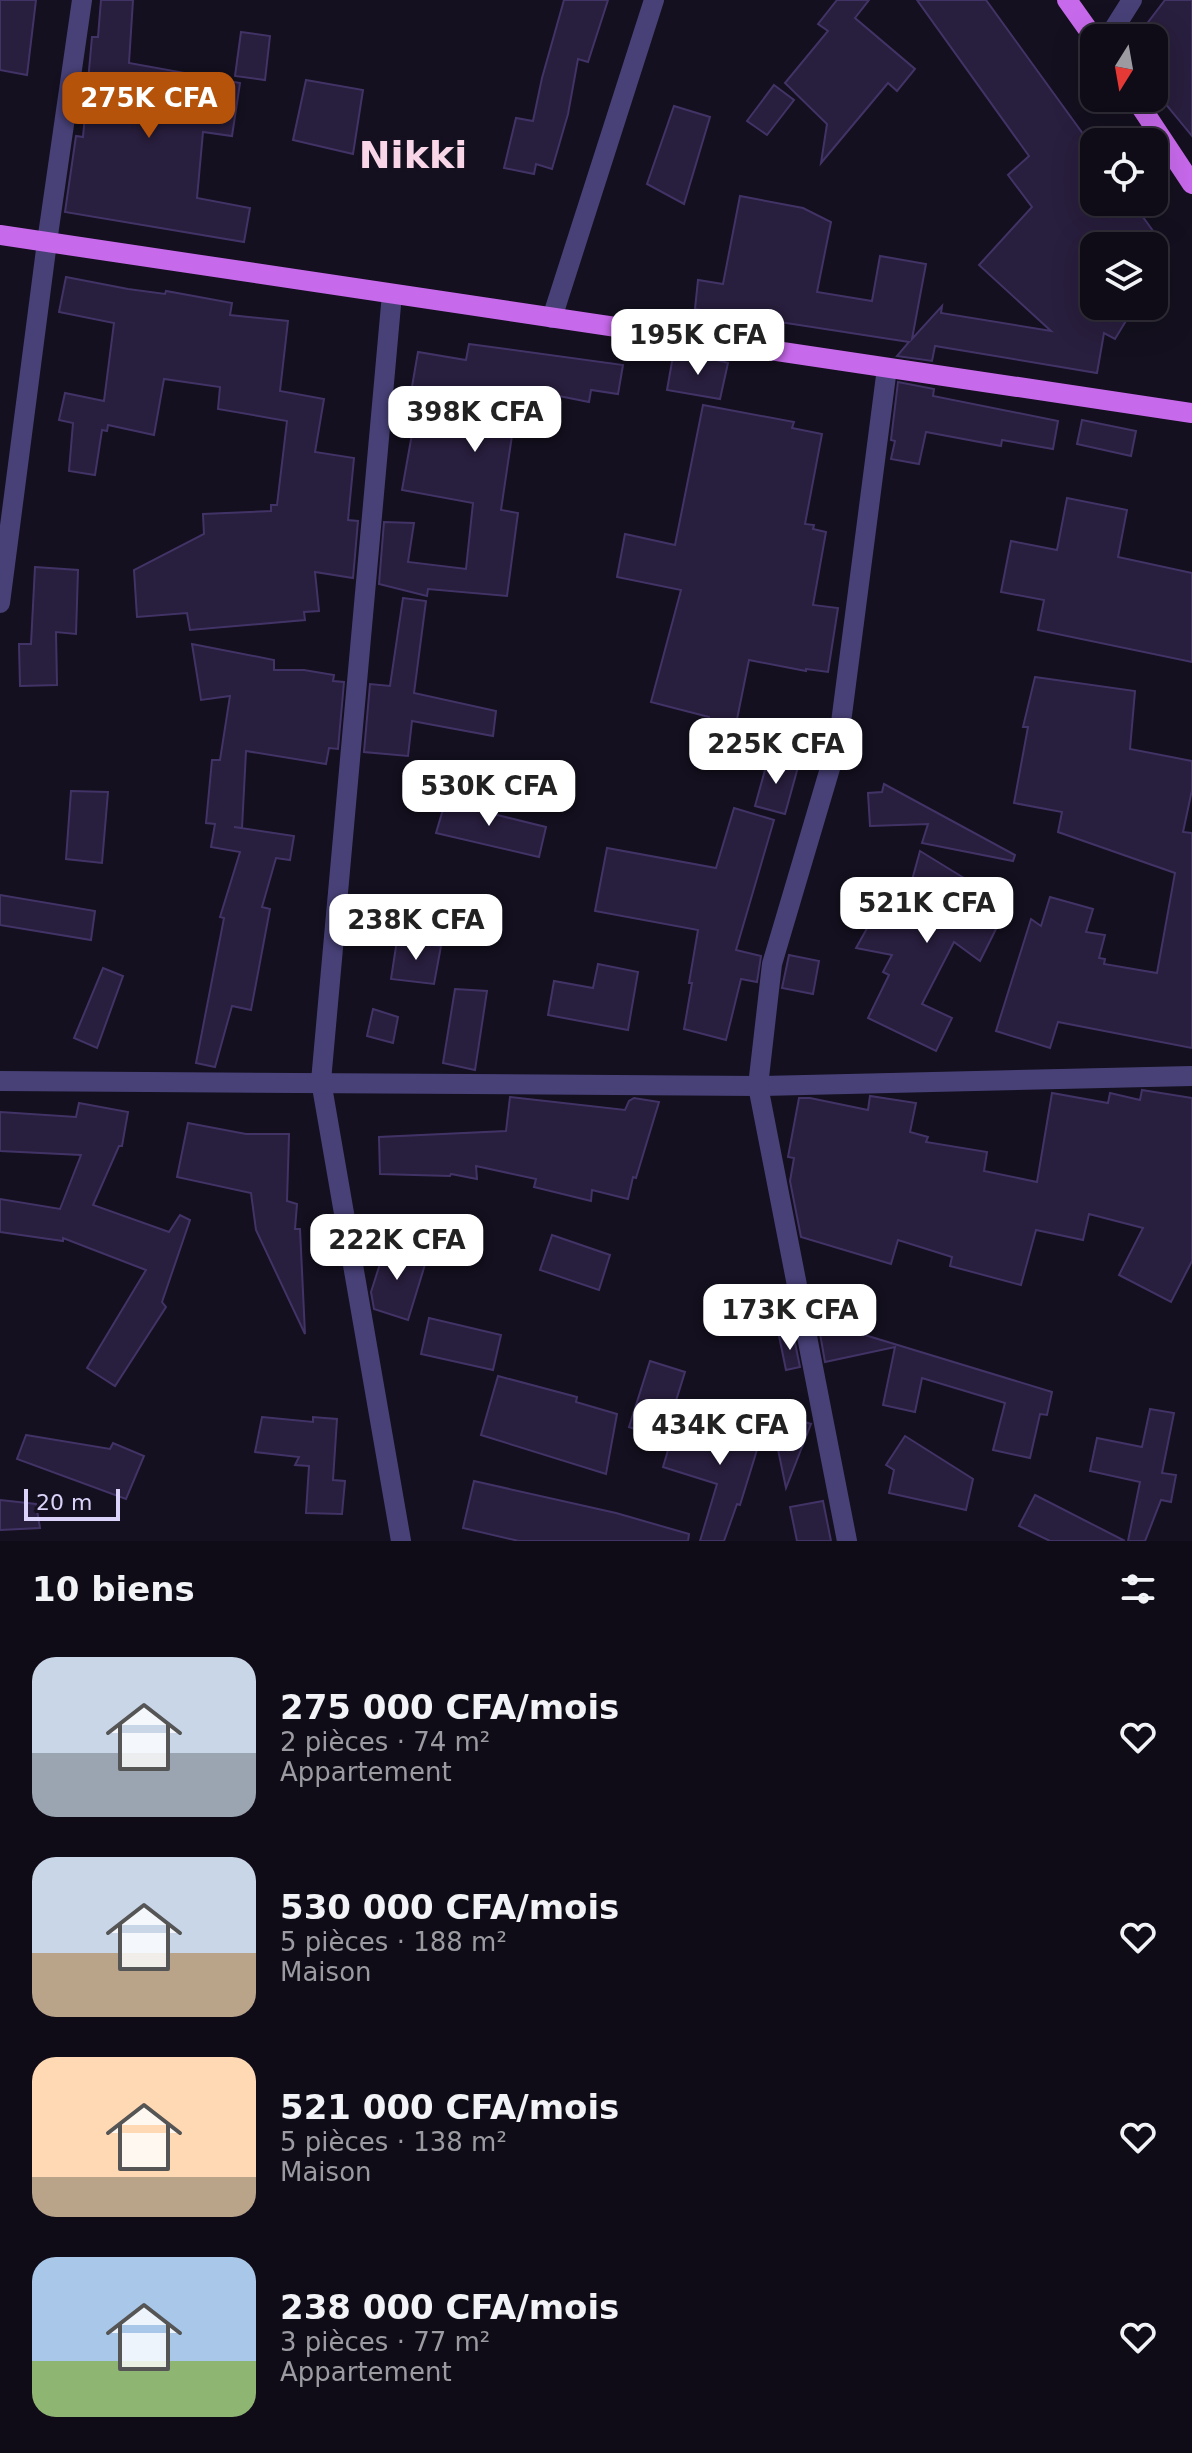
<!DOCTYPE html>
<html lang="fr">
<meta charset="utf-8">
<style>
body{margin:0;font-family:"DejaVu Sans",sans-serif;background:#181520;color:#f1f3f6;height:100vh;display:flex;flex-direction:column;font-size:30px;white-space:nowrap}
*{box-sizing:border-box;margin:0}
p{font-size:26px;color:#9b9ba1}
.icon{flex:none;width:44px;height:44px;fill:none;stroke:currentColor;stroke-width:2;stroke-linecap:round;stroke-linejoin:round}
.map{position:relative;height:1541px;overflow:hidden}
.details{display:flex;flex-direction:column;background:#0f0c17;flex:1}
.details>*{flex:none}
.needle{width:52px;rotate:191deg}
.controls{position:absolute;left:1080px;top:24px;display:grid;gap:16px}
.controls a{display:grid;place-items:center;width:88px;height:88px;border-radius:16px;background:#0f0c17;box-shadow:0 8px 32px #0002,0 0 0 2px #2f2c36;font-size:40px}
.scale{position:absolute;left:24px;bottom:20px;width:96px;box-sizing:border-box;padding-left:8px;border:4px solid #dbd3f9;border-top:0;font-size:22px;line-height:28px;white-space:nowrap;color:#dbd3f9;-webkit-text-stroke:6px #14101f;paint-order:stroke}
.price{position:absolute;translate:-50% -68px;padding:0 18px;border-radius:16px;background:#fff;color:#222;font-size:26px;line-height:52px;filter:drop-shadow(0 2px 4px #0008)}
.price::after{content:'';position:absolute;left:50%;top:48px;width:24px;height:18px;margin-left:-12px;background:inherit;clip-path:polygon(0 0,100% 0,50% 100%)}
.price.selected{background:#b45309;color:#fff}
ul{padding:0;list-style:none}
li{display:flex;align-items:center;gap:24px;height:200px;padding:0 32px}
li span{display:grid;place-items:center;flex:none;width:224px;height:160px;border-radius:24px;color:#555}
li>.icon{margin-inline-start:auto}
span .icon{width:96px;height:96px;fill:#fffc;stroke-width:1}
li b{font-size:34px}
h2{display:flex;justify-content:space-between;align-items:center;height:96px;padding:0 32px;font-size:34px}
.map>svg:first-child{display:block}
.building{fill:#281e3d;stroke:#423366;stroke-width:2}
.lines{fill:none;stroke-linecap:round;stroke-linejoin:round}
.minor{stroke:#484178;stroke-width:20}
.major{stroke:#c769eb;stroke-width:20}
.labels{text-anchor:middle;stroke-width:8;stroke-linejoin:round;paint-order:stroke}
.town-label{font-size:38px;font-weight:bold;fill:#f9d5e8;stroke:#14101f}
</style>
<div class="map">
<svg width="1192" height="1541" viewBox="0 0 1192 1541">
<rect width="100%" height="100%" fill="#14101f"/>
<g class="building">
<polygon points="0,0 36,0 27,75 0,70"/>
<polygon points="101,0 133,0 129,63 240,83 232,136 203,132 197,198 250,208 244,242 65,212 76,136 83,137 92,37 98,37"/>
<polygon points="564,0 608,0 588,62 578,59 568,114 552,169 536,164 534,174 504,168 516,118 533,121 542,78"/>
<polygon points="837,0 869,0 855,18 915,69 897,91 888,83 821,163 827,124 785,83 828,31 818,24"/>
<polygon points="917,0 986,0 1094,149 1094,202 1132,202 1164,246 1094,246 1094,306 1135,306 1115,339 1104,333 1097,373 935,346 932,361 897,356 909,342 695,309 698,280 723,284 740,196 803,208 831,222 817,292 872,301 880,256 926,264 912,339 942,306 941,313 1051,331 979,265 1032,207 1008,175 1029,156"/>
<polygon points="1165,0 1192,0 1192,136 1154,90 1154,38 1136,38"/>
<polygon points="241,32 270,36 265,80 235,76"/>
<polygon points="306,80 363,90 353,154 293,140"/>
<polygon points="774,85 794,100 767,135 747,121"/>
<polygon points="674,106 710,117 684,204 647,184"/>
<polygon points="66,277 128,289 165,294 166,291 232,303 230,315 288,321 280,391 324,399 315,452 354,458 348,520 358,521 353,578 315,572 319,611 304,612 305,620 190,630 187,613 137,617 134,570 204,534 203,514 271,511 271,505 277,505 287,421 218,409 220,387 164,379 154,435 108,425 107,431 102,430 95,475 69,471 73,423 59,420 65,393 104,401 114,323 59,312"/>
<polygon points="469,344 623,365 618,394 591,390 589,402 519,388 501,510 518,513 507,596 428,589 427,596 379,584 384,522 414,523 408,562 466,569 473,503 402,490 412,434 399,432 407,404 409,404 418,352 466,360"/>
<polygon points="673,356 701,361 702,356 728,363 720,399 667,390"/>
<polygon points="898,382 934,389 933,396 1058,421 1053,449 1002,440 1001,446 926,432 919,464 891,459 895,441 891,440"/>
<polygon points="703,405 794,422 792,428 822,434 805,524 814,525 813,529 826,532 813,605 838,608 828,672 806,669 806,671 749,660 734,734 707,729 709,717 651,702 681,590 617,577 625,534 675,545"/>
<polygon points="1082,420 1136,431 1131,456 1077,444"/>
<polygon points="1067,498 1127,510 1118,557 1192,573 1192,662 1038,630 1044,600 1001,592 1011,541 1057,550"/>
<polygon points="35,567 78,570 76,634 56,632 57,685 20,686 19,644 31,644"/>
<polygon points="403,598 426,601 414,693 496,711 493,736 412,721 408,756 364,752 370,684 390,686"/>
<polygon points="192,644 274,660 274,670 304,670 334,675 333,681 344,682 338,749 329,748 326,764 246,751 242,828 234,827 294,836 290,860 276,858 262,907 270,909 251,1010 232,1006 215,1067 196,1063 224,918 220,917 240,852 211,847 215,824 206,823 212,760 220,760 230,696 201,700"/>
<polygon points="1035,677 1135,691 1130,749 1192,761 1192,790 1183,832 1192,833 1192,1048 1058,1022 1050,1048 996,1031 1031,919 1041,926 1050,897 1093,909 1086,932 1105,935 1099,958 1105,959 1104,964 1157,973 1175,873 1058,832 1062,812 1014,803 1028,727 1023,727"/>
<polygon points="768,759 798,767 785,814 755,806"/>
<polygon points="884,784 1015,855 1013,861 922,843 928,824 870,826 868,793 882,792"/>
<polygon points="71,791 108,792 102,863 66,859"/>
<polygon points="447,796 482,802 481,811 546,827 539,857 436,833"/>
<polygon points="734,808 774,820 736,950 761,956 757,982 741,979 726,1040 684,1029 692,983 689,983 698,930 595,911 607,848 716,868"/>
<polygon points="920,851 1008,905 980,961 954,942 922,1004 952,1018 936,1051 868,1018 889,975 883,972 892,955 856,948 884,898 904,909"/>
<polygon points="0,895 95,911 91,940 0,925"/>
<polygon points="397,940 441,946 434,984 391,979"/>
<polygon points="789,955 819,961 813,994 782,988"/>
<polygon points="598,964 638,972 628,1030 548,1015 554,981 593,988"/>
<polygon points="103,968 123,976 97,1048 74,1038"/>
<polygon points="455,989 487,991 475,1070 443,1063"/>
<polygon points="373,1009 398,1017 393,1043 367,1036"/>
<polygon points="1142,1090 1192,1098 1192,1261 1171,1302 1119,1275 1143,1228 1089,1214 1083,1240 1036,1230 1021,1285 950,1266 952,1257 898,1240 891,1264 801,1237 790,1181 794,1158 788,1157 799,1098 810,1098 868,1110 870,1096 916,1103 910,1132 928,1137 926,1142 987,1152 984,1171 1037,1182 1052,1093 1108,1103 1110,1093 1140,1100"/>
<polygon points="510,1097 625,1110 629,1101 634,1098 659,1102 636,1178 633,1177 628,1199 592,1190 591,1201 534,1187 536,1179 476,1166 477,1179 451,1174 450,1176 380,1174 379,1137 506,1131"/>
<polygon points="79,1103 128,1112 122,1146 119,1146 93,1205 169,1232 180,1215 190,1220 162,1302 166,1307 115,1386 87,1368 146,1270 63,1238 63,1241 0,1232 0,1199 60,1209 81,1155 0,1151 0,1112 76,1117"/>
<polygon points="188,1123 246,1134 289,1134 287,1201 297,1204 295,1229 300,1229 305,1334 256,1230 251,1193 177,1177"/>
<polygon points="552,1235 610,1255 599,1290 540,1270"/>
<polygon points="386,1245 427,1258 408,1320 374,1309 371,1292"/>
<polygon points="429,1318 501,1335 493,1370 421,1354"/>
<polygon points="832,1325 1052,1392 1047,1415 1040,1414 1030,1458 993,1450 1005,1403 922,1378 915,1412 883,1405 895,1347 825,1362 819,1328"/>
<polygon points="793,1333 800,1367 786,1370 779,1336"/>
<polygon points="650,1361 685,1372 664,1439 629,1427"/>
<polygon points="498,1376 577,1397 576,1402 617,1414 606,1474 481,1435"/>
<polygon points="743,1403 769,1411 740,1505 737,1504 724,1541 700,1541 717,1484 663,1467 674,1430 734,1447"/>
<polygon points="1150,1409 1174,1413 1162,1473 1176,1475 1171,1502 1161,1500 1145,1541 1128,1541 1140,1482 1090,1471 1097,1438 1142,1447"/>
<polygon points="770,1411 811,1424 786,1488"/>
<polygon points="262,1417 313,1422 313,1417 337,1419 333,1480 345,1481 342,1514 306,1513 309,1466 295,1465 299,1457 255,1452"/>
<polygon points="26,1435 110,1449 113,1443 144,1456 126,1499 17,1459"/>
<polygon points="905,1436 973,1479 966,1510 889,1493 894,1470 886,1465"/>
<polygon points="474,1481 616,1513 689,1534 688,1541 519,1541 463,1528"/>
<polygon points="1035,1495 1125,1541 1050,1541 1019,1526"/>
<polygon points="0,1500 36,1504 40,1528 0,1530"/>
<polygon points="823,1501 831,1541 797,1541 790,1507"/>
</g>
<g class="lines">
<g class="minor">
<polyline points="1108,38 1132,0"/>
<polyline points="392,294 321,1081 401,1541"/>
<polyline points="552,318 654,0"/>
<polyline points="0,603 47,242 82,0"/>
<polyline points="0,1081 758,1086 1192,1076"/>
<polyline points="847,1541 758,1086 772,964 839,738 887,368"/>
</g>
<g class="major">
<polyline points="1067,0 1094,38"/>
<polyline points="1135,98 1192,184"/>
<polyline points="0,235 1192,413"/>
</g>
</g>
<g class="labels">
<g class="town-label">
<text x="413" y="168">Nikki</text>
</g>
</g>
</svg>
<div class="controls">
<a><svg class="needle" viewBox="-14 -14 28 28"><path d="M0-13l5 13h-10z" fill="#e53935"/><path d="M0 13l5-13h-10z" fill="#9b9ba1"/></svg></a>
<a><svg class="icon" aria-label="locate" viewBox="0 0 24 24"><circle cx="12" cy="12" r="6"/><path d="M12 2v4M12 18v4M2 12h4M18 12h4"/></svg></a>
<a><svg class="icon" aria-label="layers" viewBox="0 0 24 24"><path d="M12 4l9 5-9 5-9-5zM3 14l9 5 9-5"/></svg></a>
</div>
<div class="scale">20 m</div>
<b class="price selected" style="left:149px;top:140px">275K CFA</b>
<b class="price" style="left:698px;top:377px">195K CFA</b>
<b class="price" style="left:475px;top:454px">398K CFA</b>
<b class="price" style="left:776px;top:786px">225K CFA</b>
<b class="price" style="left:489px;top:828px">530K CFA</b>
<b class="price" style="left:927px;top:945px">521K CFA</b>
<b class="price" style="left:416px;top:962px">238K CFA</b>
<b class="price" style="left:397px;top:1282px">222K CFA</b>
<b class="price" style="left:790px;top:1352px">173K CFA</b>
<b class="price" style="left:720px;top:1467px">434K CFA</b>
</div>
<section class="details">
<h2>10 biens<svg class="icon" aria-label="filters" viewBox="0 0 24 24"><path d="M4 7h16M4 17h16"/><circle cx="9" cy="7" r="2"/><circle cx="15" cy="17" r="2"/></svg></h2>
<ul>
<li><span style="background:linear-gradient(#c9d6e8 60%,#9aa5b1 0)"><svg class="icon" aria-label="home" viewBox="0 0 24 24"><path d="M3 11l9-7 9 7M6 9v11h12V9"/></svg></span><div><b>275 000 CFA/mois</b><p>2 pièces · 74 m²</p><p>Appartement</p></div><svg class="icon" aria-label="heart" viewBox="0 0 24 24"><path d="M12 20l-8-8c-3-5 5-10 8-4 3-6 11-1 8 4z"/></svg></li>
<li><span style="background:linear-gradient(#c9d6e8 60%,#b9a48a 0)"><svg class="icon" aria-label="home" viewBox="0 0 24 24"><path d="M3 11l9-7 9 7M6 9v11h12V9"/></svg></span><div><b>530 000 CFA/mois</b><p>5 pièces · 188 m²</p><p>Maison</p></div><svg class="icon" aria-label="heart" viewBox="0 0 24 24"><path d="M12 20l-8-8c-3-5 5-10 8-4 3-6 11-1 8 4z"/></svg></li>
<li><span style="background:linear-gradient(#ffd9b3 75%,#b9a48a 0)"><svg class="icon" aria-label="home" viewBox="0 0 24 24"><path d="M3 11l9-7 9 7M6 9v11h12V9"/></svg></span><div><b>521 000 CFA/mois</b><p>5 pièces · 138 m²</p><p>Maison</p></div><svg class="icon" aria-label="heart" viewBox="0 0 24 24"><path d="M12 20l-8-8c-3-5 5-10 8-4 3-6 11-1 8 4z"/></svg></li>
<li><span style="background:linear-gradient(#a9c7e8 65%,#8fb573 0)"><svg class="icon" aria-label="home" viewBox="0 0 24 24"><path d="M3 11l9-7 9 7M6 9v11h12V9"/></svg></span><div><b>238 000 CFA/mois</b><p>3 pièces · 77 m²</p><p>Appartement</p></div><svg class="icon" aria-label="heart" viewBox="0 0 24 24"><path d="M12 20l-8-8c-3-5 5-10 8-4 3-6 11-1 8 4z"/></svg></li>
</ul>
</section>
